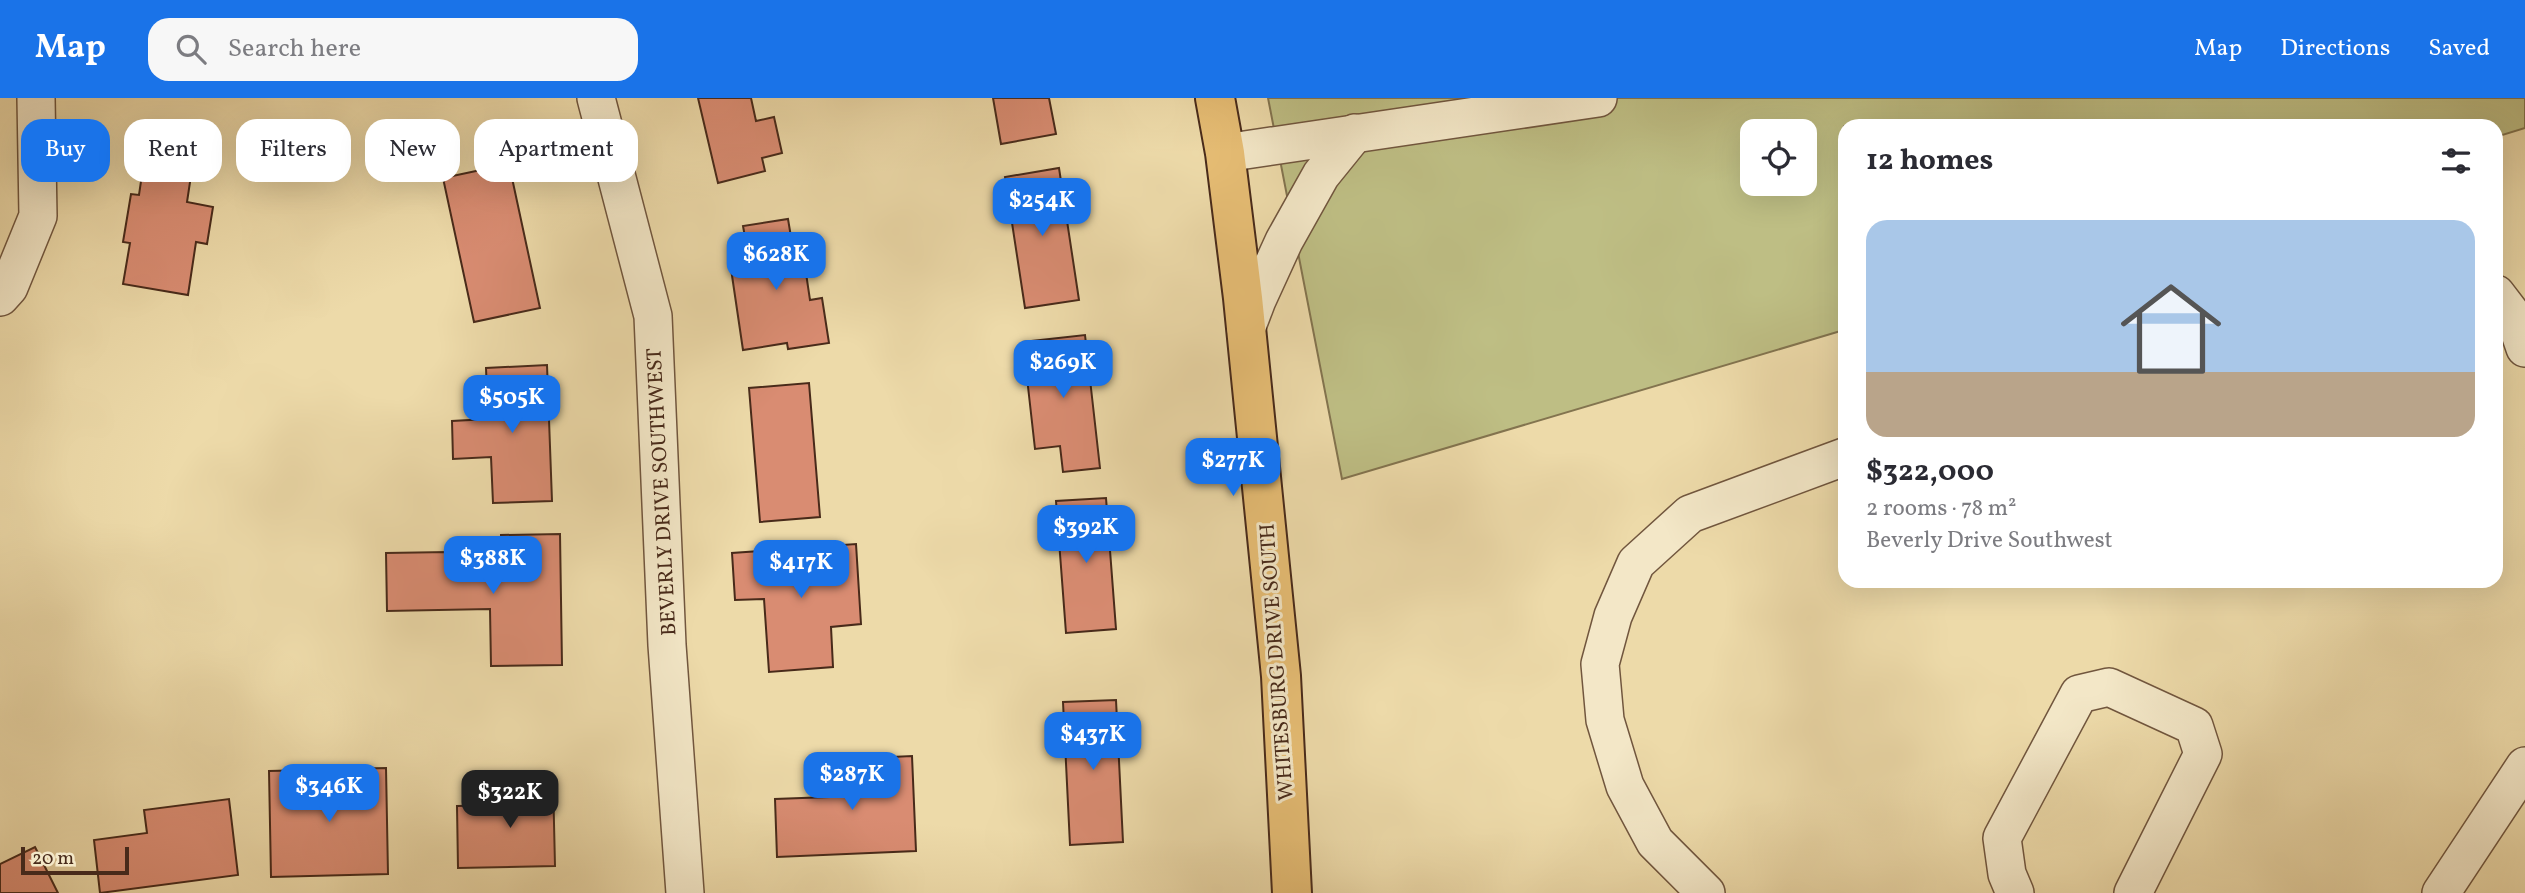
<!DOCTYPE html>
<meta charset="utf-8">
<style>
body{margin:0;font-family:Vollkorn,serif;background:#f7f7f7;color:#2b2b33;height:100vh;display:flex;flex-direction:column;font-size:26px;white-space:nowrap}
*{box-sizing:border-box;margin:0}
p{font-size:23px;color:#7c7c81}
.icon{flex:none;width:38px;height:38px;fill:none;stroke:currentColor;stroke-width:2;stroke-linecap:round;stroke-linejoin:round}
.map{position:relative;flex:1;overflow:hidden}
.sheet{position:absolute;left:1838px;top:21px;width:665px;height:469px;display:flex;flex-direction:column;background:#fff;border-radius:21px;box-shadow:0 7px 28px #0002}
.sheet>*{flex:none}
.banner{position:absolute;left:21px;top:21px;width:665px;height:63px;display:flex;gap:14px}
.fabs{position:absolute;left:1740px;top:21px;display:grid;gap:14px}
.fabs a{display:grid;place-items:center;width:77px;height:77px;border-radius:14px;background:#fff;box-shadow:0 7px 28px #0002;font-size:35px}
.scale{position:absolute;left:21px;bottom:18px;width:108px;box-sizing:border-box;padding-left:7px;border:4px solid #482a1a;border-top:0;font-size:19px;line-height:24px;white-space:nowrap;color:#482a1a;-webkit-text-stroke:5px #f3e7c7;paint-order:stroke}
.price{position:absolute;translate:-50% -60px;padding:0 16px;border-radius:14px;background:#1a73e8;color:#fff;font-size:23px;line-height:46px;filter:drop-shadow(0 2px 4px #0008)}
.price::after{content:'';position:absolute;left:50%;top:42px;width:21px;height:16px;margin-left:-10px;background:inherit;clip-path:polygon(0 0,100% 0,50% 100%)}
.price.active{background:#222;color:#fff}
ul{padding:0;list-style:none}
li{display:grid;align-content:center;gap:14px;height:371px;padding:0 28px}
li+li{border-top:2px solid #e1e1e2}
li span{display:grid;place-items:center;height:217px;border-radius:21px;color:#555}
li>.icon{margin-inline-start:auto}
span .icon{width:126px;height:126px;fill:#fffc;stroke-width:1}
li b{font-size:30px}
h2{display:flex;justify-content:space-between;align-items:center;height:84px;padding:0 28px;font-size:30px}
.tag{padding:0 24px;border-radius:21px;background:#fff;box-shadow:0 7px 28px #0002;font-size:24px;line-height:63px}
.tag.active{background:#1a73e8;color:#fff}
header{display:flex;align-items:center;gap:42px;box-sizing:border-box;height:98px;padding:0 35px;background:#1a73e8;color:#fff}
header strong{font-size:33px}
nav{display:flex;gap:38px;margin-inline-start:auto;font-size:24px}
.search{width:490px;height:63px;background:#f7f7f7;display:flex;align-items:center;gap:18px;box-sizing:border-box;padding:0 24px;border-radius:21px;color:#7c7c81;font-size:26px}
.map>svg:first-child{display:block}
.green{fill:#bebe84;stroke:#83744f;stroke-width:2;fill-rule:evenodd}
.building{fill:#d98c72;stroke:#482a1a;stroke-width:2}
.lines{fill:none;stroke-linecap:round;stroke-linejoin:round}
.minor-casing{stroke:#71563e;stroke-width:40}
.major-casing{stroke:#482a1a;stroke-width:42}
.minor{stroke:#f3e7c7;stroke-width:37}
.major{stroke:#e6bd74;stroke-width:38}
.labels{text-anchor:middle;stroke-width:6;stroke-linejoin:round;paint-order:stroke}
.street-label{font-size:21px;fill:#482a1a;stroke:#f3e7c7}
</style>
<header>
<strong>Map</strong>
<div class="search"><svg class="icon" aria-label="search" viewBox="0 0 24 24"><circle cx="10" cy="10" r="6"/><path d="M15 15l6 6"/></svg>Search here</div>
<nav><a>Map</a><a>Directions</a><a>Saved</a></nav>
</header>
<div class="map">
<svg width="2525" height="795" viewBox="0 0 2525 795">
<rect width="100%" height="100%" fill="#eddaa9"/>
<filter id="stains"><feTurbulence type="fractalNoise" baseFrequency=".00286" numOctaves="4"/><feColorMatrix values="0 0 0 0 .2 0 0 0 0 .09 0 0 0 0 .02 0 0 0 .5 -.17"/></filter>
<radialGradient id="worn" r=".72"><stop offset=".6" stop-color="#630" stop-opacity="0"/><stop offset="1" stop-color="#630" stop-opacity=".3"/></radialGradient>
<path class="green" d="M1268 0H2525V30L2496 39V28H1844V232L1342 381ZM1752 33H1804V86H1752Z"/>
<g class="building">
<polygon points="698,0 751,0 756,23 774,19 782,55 762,60 765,73 718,85"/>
<polygon points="993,0 1049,0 1056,36 1001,46"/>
<polygon points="144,63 192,71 187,104 213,109 207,146 196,144 188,197 123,186 130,145 123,144 131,96 139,97"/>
<polygon points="509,66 540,210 474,224 443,80"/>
<polygon points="1059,70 1079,202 1025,210 1005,79"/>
<polygon points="788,121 794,157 803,155 810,202 822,200 829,245 788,251 787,245 743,252 730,164 749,161 743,128"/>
<polygon points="1085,237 1100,370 1063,374 1060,348 1035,351 1023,244"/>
<polygon points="547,267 552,403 493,405 491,359 453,361 452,323 488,321 486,270"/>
<polygon points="809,285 820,419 760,424 749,290"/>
<polygon points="1106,400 1116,531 1066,535 1056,403"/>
<polygon points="560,436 562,567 491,568 490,511 387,513 386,455 448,454 449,476 502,475 501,437"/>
<polygon points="856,446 861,526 831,529 833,569 769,574 764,501 735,502 732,455"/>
<polygon points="1116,602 1123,744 1070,747 1063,604"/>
<polygon points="912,658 916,753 777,759 775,701 829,699 828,662"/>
<polygon points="386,670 388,776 271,779 269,673 311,672 311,685 340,684 340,671"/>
<polygon points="516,682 553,682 555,768 458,770 457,708 517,707"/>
<polygon points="229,701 238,777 100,795 94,742 147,735 144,712"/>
<polygon points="35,749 58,795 0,795 0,766"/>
</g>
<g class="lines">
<defs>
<g id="minor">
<polyline points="596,0 653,218 667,547 685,795"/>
<polyline points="1225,55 1598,0"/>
<polyline points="2496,196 2515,221 2525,250"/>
<polyline points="0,199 9,189 38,118 36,0"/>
<polyline points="1246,231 1257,202 1284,143 1321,77 1355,35"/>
<polyline points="1706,795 1655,744 1625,688 1605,622 1600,566 1613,518 1636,465 1690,416 1844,359"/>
<polyline points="2015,795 2007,776 2002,740 2079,596 2109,589 2194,628 2203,656 2133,795"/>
<polyline points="2441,795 2525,668"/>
</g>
<polyline id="major" points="1215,0 1225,55 1243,200 1281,578 1292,795"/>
</defs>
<use href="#minor" class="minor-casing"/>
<use href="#major" class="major-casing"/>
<use href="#minor" class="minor"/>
<use href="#major" class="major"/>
</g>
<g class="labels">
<g class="street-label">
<text transform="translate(661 394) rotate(-93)" y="7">BEVERLY DRIVE SOUTHWEST</text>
<text transform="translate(1276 564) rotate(-94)" y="7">WHITESBURG DRIVE SOUTH</text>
</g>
</g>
<rect width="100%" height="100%" filter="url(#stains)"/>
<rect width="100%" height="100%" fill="url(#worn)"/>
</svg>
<div class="fabs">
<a><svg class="icon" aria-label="locate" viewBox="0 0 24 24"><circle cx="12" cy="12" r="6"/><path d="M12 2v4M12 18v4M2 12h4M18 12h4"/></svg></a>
</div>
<div class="scale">20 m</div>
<b class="price" style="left:1042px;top:140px">$254K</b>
<b class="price" style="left:776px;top:194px">$628K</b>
<b class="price" style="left:1063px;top:302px">$269K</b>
<b class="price" style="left:512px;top:337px">$505K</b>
<b class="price" style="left:1233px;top:400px">$277K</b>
<b class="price" style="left:1086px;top:467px">$392K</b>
<b class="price" style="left:493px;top:498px">$388K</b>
<b class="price" style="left:801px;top:502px">$417K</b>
<b class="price" style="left:1093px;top:674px">$437K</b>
<b class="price" style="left:852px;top:714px">$287K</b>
<b class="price" style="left:329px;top:726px">$346K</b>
<b class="price active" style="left:510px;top:732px">$322K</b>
<div class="banner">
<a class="tag active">Buy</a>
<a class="tag">Rent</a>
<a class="tag">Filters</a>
<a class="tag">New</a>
<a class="tag">Apartment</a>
</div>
<section class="sheet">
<h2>12 homes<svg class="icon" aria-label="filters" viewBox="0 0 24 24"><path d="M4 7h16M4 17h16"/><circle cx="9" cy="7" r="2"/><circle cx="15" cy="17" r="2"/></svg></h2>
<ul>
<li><span style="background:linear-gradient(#a9c7e8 70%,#b9a48a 0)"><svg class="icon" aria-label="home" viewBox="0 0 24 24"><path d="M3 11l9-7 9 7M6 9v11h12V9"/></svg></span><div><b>$322,000</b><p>2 rooms · 78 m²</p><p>Beverly Drive Southwest</p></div></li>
</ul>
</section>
</div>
